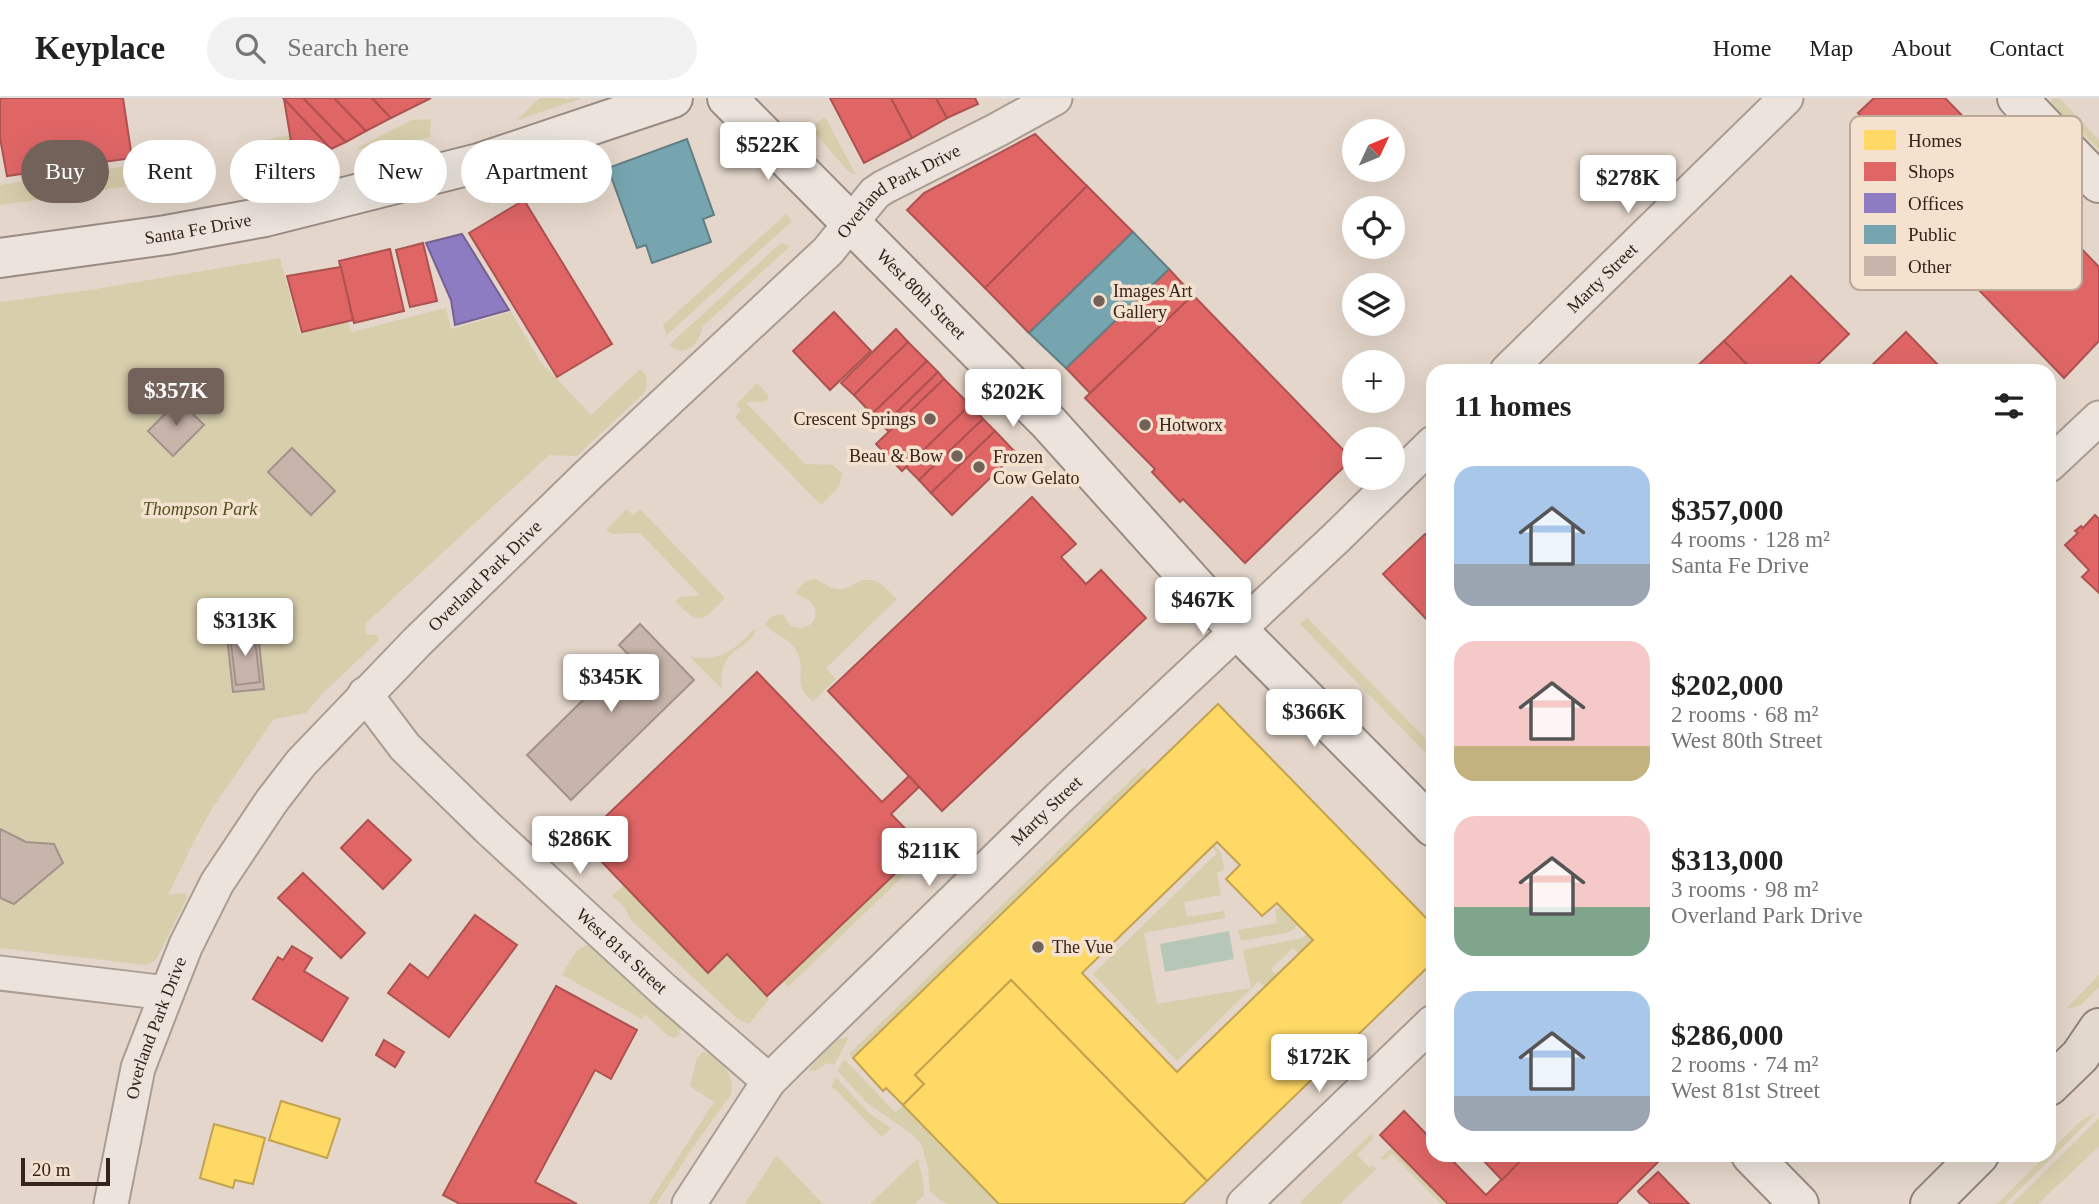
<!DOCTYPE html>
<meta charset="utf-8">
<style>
body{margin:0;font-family:Georgia,serif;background:#f2f2f2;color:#222;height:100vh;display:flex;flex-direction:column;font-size:26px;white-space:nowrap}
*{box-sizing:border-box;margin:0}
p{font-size:23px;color:#767676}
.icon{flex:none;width:38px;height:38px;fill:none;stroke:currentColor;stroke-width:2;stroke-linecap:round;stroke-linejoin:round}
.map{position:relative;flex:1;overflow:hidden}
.details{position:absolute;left:1426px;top:266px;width:630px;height:798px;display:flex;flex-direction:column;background:#fff;border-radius:21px;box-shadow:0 7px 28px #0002}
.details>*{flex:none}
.banner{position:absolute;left:21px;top:42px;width:665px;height:63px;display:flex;gap:14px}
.needle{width:46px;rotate:46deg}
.fabs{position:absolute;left:1342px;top:21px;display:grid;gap:14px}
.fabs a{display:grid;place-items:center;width:63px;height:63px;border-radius:50%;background:#fff;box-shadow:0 7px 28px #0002;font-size:35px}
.scale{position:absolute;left:21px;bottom:18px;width:89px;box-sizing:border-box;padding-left:7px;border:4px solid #36231c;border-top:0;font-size:19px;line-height:24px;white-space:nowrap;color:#36231c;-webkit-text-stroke:5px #f5e2ce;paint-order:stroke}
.price{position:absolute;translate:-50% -60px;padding:0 16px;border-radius:7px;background:#fff;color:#222;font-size:23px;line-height:46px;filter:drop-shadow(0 2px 4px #0008)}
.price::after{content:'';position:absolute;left:50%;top:42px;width:21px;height:16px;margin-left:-10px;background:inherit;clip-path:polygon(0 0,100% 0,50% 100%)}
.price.active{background:#736259;color:#fff}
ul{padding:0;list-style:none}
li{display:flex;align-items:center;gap:21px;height:175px;padding:0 28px}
li span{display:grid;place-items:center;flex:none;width:196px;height:140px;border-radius:21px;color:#555}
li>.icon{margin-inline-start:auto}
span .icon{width:84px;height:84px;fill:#fffc;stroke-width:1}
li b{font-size:30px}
h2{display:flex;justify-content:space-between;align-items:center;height:84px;padding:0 28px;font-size:30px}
.pill{padding:0 24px;border-radius:32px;background:#fff;box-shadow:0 7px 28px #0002;font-size:24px;line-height:63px}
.pill.active{background:#736259;color:#fff}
header{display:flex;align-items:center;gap:42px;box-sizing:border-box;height:98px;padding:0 35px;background:#fff;border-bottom:2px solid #e0e0e0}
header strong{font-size:33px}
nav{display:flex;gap:38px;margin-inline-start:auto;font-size:24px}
.search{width:490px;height:63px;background:#f2f2f2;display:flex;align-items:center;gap:18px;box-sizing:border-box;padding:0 24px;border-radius:38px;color:#767676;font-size:26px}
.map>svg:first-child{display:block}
.green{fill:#d7ceac}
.water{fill:#b6c7b8}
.homes{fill:#ffd966;stroke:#c3a250;stroke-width:2;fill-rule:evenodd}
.shops{fill:#e06666;stroke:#ad5250;stroke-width:2}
.offices{fill:#8e7cc3;stroke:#746191;stroke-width:2}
.public{fill:#76a5af;stroke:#637e83;stroke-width:2}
.building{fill:#c7b4ab;stroke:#a3928a;stroke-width:2}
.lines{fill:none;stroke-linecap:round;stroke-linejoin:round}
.street-casing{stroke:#a89c93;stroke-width:37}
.secondary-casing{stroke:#988b84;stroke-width:42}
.primary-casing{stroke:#8e817a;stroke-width:42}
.street{stroke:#ebe3dc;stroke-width:33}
.secondary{stroke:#ebe3dc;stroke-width:38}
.primary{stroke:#e2d8cd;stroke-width:38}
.poi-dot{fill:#736259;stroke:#f5e2ce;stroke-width:2.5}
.labels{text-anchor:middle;stroke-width:7;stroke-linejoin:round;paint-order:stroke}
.street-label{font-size:18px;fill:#36231c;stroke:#f5e2ce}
.poi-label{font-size:18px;fill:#36231c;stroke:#f5e2ce;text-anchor:start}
.park-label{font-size:18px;font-style:italic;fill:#505222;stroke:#f5e2ce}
.key{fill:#f5e2ce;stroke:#bca999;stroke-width:2}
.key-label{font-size:19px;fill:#36231c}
</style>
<header>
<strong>Keyplace</strong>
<div class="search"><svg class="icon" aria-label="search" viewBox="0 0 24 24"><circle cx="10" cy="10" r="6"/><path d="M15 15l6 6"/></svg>Search here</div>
<nav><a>Home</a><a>Map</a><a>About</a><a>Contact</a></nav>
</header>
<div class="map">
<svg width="2099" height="1106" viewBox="0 0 2099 1106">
<rect width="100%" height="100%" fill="#e4d6ca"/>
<g class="green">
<polygon points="540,0 566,0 568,2 571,0 582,0 517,22"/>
<polygon points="2052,0 2060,1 2099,42 2099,52 2068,20 2057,19 2049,9"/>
<polygon points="825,19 856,77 848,73 811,30"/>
<polygon points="431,21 430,39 396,48 391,43 357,52 357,50 412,22"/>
<polygon points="290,37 295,70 271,71 265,42"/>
<polygon points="133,67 136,87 57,99 53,79"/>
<polygon points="48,79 51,100 0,107 0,87"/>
<polygon points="786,116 792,123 667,237 663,227"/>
<path d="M781 145 790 148 703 228C699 240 696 250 682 253L673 250 670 246Z"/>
<path d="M280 160 300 236 348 224 352 234 446 210 451 231 511 214 540 263 591 317 640 271C648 276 648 285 645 294L577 358 549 357 366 525 365 536 377 537 379 542 322 596 306 615 274 621 213 709 195 741 168 797 185 795 187 800 156 862 146 867 0 850V204L96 191Z"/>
<polygon points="757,285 768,297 768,301 763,304 749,303 747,306 805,366 833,367 842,375 839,389 821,407 735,319 741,312 736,307"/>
<path d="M627 411 633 417 640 411 725 500C702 523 701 529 676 504L679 499 698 498 699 496 640 435 612 436 606 432Z"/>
<path d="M816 481C822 484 829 490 837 491 846 492 850 488 858 484 875 476 886 490 897 501L826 570 836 581 813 603C792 589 806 575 798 556 790 538 773 538 766 526 770 518 775 516 783 517 787 522 789 528 795 529 808 533 820 521 814 509 811 501 802 500 796 495 800 486 806 482 816 481Z"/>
<polygon points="1307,520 1430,645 1430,655 1424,653 1300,526"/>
<path d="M755 530C756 551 717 545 722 591L690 559C722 564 734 552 755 530Z"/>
<polygon points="1144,669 1148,674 853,960 849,956"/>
<polygon points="1214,747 1221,754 1224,772 1217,774 1221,797 1184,804 1187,819 1224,813 1225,820 1144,835 1157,906 1251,890 1243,852 1302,840 1307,836 1313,842 1299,856 1293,850 1271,871 1277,878 1265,889 1259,883 1177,963 1093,876 1217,755 1212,749"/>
<polygon points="923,749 928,754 788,889 783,883"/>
<polygon points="624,787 707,874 727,856 769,901 749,926 738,921 631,822 624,808 612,798"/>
<polygon points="1282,810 1298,827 1290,834 1241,843 1238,832 1277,825 1275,811"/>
<polygon points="587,847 592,847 681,927 679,936 675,940 668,938 645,916 642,921 562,877 577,852"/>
<polygon points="2099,877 2099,889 2081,907 2066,911"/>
<polygon points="849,939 834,967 828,965 814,973 808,973 832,942"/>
<path d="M703 954C722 954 735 980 731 996L689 1055 656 1106H648L714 1004 690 988 697 960Z"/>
<polygon points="844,961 895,1014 903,1008 999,1106 948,1106 940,1102 930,1093 928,1069 921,1045 912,1036 867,1005 838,973"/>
<polygon points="835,979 871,1017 891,1030 882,1039 834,990 831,992"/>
<polygon points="2093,1016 2090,1022 2005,1106 1997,1106 2046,1057 2049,1057 2049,1054 2082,1022"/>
<polygon points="2099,1020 2099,1048 2038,1106 2012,1106"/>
<polygon points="1371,1036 1374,1040 1357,1057 1370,1070 1372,1068 1376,1071 1340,1106 1302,1106 1300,1104"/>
<polygon points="1392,1049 1448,1106 1441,1106 1392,1056 1384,1062 1381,1060"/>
<polygon points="776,1058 777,1058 823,1106 745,1106"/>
<polygon points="918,1060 923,1083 924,1097 915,1106 870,1106"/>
</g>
<polygon class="water" points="1229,833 1234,861 1165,874 1160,846"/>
<g class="homes">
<path d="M1218 606 1433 827V864L1207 1083 1011 882 915 977 924 986 903 1007 886 990 883 993 853 960ZM1217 744 1240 767 1226 781 1262 818 1277 805 1313 842 1177 974 1082 875Z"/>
<polygon points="1011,882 1207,1083 1183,1106 999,1106 903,1007 924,986 915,977"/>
<polygon points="281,1003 340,1021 327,1060 269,1042"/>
<polygon points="214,1026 265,1040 253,1086 235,1082 233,1090 200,1080"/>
</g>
<g class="shops">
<polygon points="0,0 123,0 132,60 7,78 0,40"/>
<polygon points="283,0 303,0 346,44 331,51"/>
<polygon points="303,0 334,0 366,33 346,44"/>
<polygon points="334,0 372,0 391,20 366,33"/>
<polygon points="372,0 431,0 391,20"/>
<polygon points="830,0 891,0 912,40 864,65"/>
<polygon points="891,0 936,0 947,20 912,40"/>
<polygon points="936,0 975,0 978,6 947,20"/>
<polygon points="1874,0 1945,0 1984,40 1932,90 1858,15"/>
<polygon points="284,1 331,51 295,70 290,37"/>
<polygon points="1035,36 1087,88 985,190 907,112 924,95"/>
<polygon points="1087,88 1133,134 1029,235 985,190"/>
<polygon points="524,102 612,246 557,279 469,135"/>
<polygon points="2050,118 2099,169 2099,243 2064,280 1976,189"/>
<polygon points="423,145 437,203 410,209 396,152"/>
<polygon points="390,151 404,213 354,225 339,163"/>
<polygon points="341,169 353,222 302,234 287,178"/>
<polygon points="1169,171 1193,197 1090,295 1066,270"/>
<polygon points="1791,178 1849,236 1811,273 1753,273 1724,243"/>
<polygon points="1193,197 1352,361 1245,465 1183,401 1180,404 1152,374 1155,371 1085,300"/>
<polygon points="834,214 871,253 830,292 793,253"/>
<polygon points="896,231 908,244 854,297 841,285"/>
<polygon points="1906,234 1944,273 1866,273"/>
<polygon points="1724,243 1753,273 1692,273"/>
<polygon points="908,244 927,263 872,316 854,297"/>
<polygon points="927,263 938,274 883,328 872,316"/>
<polygon points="938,274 944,281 889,334 883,328"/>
<polygon points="944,281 970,307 902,373 876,346"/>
<polygon points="970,307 983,321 919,382 906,369"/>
<polygon points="983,321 995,333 931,395 919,382"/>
<polygon points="995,333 1016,355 952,417 931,395"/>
<polygon points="1032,399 1076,446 1061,459 1086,486 1101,472 1146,520 942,713 828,593"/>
<polygon points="2095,417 2099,421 2099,495 2082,479 2089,472 2065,447 2078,435 2075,433 2081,428 2083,430"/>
<polygon points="1425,436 1433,443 1433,528 1383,476"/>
<polygon points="757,574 882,704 909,678 919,689 891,716 923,749 767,898 727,856 708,875 581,742"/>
<polygon points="368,722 411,762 383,791 341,750"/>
<polygon points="303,775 365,835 341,860 278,800"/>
<polygon points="475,817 517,847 449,939 388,895 410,866 428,880"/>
<polygon points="292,848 312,860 304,873 348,900 322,943 253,901 278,859 283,862"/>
<polygon points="556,888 637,932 611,981 595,972 535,1084 577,1106 460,1106 443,1097"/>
<polygon points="384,942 404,954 395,969 376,957"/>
<polygon points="1404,1013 1433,1043 1433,1057 1447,1057 1486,1097 1526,1057 1657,1057 1661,1061 1616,1106 1448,1106 1380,1037"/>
<polygon points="1487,1057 1526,1057 1502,1082 1482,1061"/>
<polygon points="1658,1074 1660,1076 1689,1106 1651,1106 1639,1095 1638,1093"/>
</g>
<polygon class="offices" points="462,136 509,212 455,227 451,202 426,145"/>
<g class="public">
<polygon points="687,41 714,117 703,121 711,144 652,165 646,147 637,150 608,70"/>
<polygon points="1133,134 1169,171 1066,270 1029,235"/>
</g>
<g class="building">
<polygon points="179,302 204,327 173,358 148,333"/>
<polygon points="292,350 335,393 311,417 268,374"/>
<polygon points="257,526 264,591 233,594 226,529"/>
<polygon points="640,526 694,582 571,702 527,657 629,557 619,547"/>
<polygon points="254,534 260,584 236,587 230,537"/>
<polygon points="0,731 26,744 54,746 63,765 14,806 0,800"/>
</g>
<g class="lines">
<defs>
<g id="street">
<path id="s1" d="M1507 273 1786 0"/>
<polyline points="2049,367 2099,320"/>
<path id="s2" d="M365 596 405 649 488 730 664 892 769 983"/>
<polyline points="0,875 167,895"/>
<path id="s3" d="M111 1106 138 970 167 895 186 847 217 785 271 704 301 665 417 544 586 379 828 153 875 95 884 89 997 32 1055 0"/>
<path id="s4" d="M689 1106 769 983 788 964 1059 700 1336 440 1433 345"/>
<polyline points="1244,1106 1433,924"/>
</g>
<g id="secondary">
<path id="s5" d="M727 0 1049 325 1210 504 1433 729"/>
<polyline points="2017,0 2099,85"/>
<path id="s6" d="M0 160 166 137 265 119 479 65 673 0"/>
<polyline points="1751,1057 1799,1106"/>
</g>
<g id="primary">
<polyline points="2049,988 2080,958 2099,930"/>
<polyline points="1930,1106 1979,1057"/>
</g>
</defs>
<use href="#street" class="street-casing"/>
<use href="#secondary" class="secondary-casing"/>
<use href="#primary" class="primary-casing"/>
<use href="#street" class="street"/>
<use href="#secondary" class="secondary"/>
<use href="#primary" class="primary"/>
</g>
<g class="poi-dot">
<circle cx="1099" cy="203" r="7"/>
<circle cx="930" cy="321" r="7"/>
<circle cx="1145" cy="327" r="7"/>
<circle cx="957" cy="358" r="7"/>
<circle cx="979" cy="369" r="7"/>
<circle cx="1038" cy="849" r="7"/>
</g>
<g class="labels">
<g class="street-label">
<text dy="6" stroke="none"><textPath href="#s3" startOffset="1316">Overland Park Drive</textPath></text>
<text dy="6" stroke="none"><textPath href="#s6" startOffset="200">Santa Fe Drive</textPath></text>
<text dy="6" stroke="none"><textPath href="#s1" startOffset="133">Marty Street</textPath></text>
<text dy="6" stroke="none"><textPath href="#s5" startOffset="276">West 80th Street</textPath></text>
<text dy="6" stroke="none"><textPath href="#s3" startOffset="749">Overland Park Drive</textPath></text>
<text dy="6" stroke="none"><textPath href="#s4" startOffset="534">Marty Street</textPath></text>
<text dy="6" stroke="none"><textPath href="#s2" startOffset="364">West 81st Street</textPath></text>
<text dy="6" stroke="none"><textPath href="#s3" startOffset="182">Overland Park Drive</textPath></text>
</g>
<g class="poi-label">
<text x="1113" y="199">Images Art<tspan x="1113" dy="21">Gallery</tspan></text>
<text x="916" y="327" text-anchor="end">Crescent Springs</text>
<text x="1159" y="333">Hotworx</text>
<text x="943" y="364" text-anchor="end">Beau &amp; Bow</text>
<text x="993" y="365">Frozen<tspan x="993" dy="21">Cow Gelato</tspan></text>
<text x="1052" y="855">The Vue</text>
</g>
<g class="park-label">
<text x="200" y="417">Thompson Park</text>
</g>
</g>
<rect x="1850" y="18" width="232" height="174" rx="10" class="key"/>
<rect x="1864" y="32" width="32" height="20" fill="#ffd966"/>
<rect x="1864" y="64" width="32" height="19" fill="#e06666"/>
<rect x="1864" y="95" width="32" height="20" fill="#8e7cc3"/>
<rect x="1864" y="127" width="32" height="19" fill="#76a5af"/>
<rect x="1864" y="158" width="32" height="20" fill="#c7b4ab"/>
<g class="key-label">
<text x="1908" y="49">Homes</text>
<text x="1908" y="80">Shops</text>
<text x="1908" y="112">Offices</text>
<text x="1908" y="143">Public</text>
<text x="1908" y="175">Other</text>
</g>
</svg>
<div class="fabs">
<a><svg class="needle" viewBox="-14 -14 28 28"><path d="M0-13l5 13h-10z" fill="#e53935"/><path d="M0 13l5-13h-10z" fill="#767676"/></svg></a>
<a><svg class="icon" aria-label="locate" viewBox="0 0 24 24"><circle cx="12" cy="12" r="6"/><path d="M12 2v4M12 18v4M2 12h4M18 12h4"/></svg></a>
<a><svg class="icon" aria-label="layers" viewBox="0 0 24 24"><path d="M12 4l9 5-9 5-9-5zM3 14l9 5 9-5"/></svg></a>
<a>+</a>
<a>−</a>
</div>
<div class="scale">20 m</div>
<b class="price" style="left:768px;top:84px">$522K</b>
<b class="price" style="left:1628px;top:117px">$278K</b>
<b class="price active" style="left:176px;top:330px">$357K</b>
<b class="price" style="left:1013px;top:331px">$202K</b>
<b class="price" style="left:1203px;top:539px">$467K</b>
<b class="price" style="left:245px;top:560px">$313K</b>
<b class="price" style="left:611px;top:616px">$345K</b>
<b class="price" style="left:1314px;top:651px">$366K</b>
<b class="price" style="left:580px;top:778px">$286K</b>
<b class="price" style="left:929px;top:790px">$211K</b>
<b class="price" style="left:1319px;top:996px">$172K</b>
<div class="banner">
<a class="pill active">Buy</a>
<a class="pill">Rent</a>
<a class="pill">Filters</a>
<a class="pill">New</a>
<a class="pill">Apartment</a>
</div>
<section class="details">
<h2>11 homes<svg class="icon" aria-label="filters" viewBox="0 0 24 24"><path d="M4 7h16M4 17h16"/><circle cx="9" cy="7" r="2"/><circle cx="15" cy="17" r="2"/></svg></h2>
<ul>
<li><span style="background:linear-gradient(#a9c7e8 70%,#9aa5b1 0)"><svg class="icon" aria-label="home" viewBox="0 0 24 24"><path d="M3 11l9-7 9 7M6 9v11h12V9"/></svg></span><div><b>$357,000</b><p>4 rooms · 128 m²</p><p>Santa Fe Drive</p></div></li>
<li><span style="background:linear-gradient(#f6c9c9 75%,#c2b280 0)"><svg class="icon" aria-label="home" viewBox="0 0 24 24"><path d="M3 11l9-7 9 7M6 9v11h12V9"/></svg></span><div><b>$202,000</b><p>2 rooms · 68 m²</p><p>West 80th Street</p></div></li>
<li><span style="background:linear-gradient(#f6c9c9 65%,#7fa58c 0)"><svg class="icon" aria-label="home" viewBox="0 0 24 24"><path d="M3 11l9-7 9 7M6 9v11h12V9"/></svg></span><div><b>$313,000</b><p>3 rooms · 98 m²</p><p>Overland Park Drive</p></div></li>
<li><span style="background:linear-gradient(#a9c7e8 75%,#9aa5b1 0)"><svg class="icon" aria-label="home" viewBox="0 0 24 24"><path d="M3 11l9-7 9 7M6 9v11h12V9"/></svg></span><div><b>$286,000</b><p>2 rooms · 74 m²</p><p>West 81st Street</p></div></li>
</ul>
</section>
</div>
